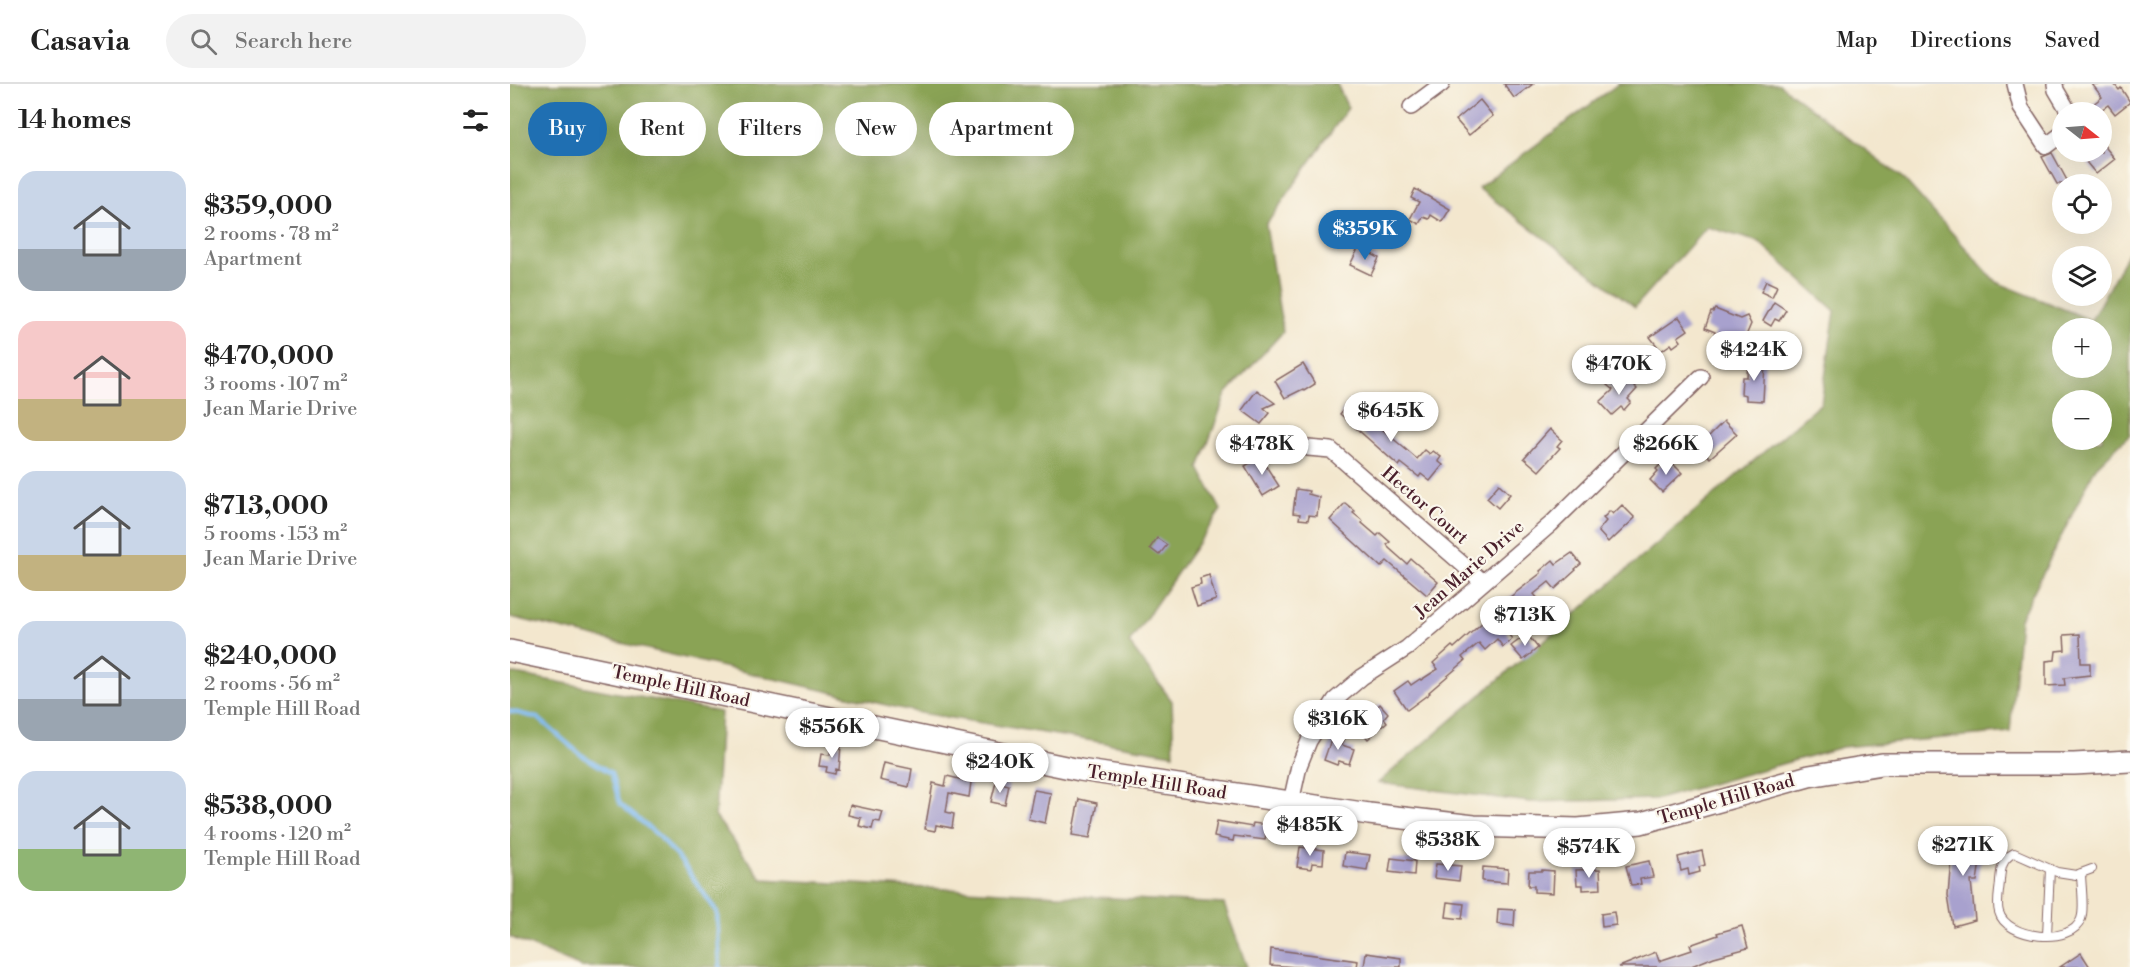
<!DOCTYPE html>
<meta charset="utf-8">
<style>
body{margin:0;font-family:"Libre Bodoni",serif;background:#f2f2f2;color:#222;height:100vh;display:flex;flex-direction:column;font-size:22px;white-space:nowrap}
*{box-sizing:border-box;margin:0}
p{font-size:20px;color:#767676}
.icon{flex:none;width:33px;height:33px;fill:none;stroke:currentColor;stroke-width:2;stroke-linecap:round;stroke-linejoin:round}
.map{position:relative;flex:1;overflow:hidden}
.details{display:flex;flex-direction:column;background:#fff;width:510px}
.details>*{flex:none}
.hud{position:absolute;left:18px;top:18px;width:570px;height:54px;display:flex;gap:12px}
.needle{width:39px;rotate:107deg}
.controls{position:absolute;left:1542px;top:18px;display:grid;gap:12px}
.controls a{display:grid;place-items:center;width:60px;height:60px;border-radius:50%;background:#fff;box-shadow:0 6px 24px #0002;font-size:30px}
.price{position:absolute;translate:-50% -51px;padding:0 14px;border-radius:21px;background:#fff;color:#222;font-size:20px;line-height:39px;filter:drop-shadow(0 2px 3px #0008)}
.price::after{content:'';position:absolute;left:50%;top:36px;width:18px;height:14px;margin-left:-9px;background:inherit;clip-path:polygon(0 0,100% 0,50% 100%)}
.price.active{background:#1f6fb2;color:#fff}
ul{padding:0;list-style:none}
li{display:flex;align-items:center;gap:18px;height:150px;padding:0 18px}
li span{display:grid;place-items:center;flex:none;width:168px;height:120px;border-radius:18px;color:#555}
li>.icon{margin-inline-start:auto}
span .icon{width:72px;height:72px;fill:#fffc;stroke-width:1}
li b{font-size:26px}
h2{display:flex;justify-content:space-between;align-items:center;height:72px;padding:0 18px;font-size:26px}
.tag{padding:0 21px;border-radius:27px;background:#fff;box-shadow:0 6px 24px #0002;font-size:21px;line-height:54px}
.tag.active{background:#1f6fb2;color:#fff}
header{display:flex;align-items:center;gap:36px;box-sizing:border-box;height:84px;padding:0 30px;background:#fff;border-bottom:2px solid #e0e0e0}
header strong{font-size:28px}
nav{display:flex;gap:33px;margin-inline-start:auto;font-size:21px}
.search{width:420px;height:54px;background:#f2f2f2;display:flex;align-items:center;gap:15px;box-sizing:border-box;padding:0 21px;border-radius:33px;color:#767676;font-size:22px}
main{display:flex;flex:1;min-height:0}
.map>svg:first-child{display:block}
.forest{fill:#8aa354;stroke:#6a6140;stroke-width:1.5;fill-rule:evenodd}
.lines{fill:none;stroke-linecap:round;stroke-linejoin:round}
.stream{stroke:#7eb9f0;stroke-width:4}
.building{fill:#a8a1ce}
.service-casing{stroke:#856564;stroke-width:10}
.minor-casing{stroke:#856564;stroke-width:18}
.secondary-casing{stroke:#856564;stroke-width:24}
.service{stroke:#fff;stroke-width:8}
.minor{stroke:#fff;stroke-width:15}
.secondary{stroke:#fff;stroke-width:21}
.labels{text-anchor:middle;stroke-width:4.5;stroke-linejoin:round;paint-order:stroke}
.street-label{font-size:18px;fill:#4a1f2b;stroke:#fbf7ec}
</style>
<header>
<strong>Casavia</strong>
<div class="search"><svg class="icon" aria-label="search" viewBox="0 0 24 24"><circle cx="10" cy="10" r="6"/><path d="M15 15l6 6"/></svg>Search here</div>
<nav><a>Map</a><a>Directions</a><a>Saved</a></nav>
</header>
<main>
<section class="details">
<h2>14 homes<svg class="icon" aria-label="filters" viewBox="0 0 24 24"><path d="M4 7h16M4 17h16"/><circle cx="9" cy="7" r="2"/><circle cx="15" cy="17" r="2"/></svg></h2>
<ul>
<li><span style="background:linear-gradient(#c9d6e8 65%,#9aa5b1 0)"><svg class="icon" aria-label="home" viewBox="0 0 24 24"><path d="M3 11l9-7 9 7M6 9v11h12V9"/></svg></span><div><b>$359,000</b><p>2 rooms · 78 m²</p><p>Apartment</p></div></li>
<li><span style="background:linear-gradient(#f6c9c9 65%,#c2b280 0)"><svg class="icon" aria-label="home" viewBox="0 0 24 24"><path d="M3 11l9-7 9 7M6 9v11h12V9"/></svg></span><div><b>$470,000</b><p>3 rooms · 107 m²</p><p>Jean Marie Drive</p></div></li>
<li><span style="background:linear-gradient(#c9d6e8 70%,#c2b280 0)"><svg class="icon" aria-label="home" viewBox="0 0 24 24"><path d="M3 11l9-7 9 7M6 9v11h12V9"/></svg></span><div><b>$713,000</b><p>5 rooms · 153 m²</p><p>Jean Marie Drive</p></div></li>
<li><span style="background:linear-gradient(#c9d6e8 65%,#9aa5b1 0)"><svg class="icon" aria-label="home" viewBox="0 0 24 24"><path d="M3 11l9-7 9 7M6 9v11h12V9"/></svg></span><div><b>$240,000</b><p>2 rooms · 56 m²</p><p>Temple Hill Road</p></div></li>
<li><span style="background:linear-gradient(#c9d6e8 65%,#8fb573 0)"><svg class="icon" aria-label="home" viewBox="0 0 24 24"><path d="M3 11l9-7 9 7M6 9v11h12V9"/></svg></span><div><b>$538,000</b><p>4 rooms · 120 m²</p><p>Temple Hill Road</p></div></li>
</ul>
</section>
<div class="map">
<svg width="1620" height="883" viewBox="0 0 1620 883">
<rect width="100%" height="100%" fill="#fbf7ec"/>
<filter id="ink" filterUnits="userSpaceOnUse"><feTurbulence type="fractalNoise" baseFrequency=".0167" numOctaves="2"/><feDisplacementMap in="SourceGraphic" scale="12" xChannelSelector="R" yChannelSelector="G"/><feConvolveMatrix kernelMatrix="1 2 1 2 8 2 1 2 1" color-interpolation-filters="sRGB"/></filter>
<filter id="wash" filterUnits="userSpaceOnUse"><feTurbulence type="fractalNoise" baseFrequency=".008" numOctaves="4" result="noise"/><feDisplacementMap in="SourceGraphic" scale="24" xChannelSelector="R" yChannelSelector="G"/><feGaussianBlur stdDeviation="1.35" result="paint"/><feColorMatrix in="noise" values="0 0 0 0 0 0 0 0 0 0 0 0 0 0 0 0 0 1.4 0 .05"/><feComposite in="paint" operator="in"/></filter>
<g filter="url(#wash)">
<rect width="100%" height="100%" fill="#f3e7ce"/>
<g class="forest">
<polygon points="0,0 827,0 838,24 756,141 773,248 716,310 689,384 711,426 619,559 662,617 664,670 410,629 0,533"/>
<path d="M1108 0H1269L1394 95 1486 198 1581 236 1620 165V350L1586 383 1510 535 1500 648 1332 663 1148 715 1020 718 868 699 1311 319 1325 227 1249 158 1197 143 1125 223 968 104ZM1552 244H1592V284H1552ZM1552 316H1592V356H1552Z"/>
<polygon points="0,589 211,628 205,732 252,795 714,820 737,883 71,883 0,853"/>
</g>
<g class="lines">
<polyline class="stream" points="0,627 28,634 70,670 101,689 110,720 150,753 173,780 207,828 210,883"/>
</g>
<g id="blocks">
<g class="building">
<polygon points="994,0 1023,0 1004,14"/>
<polygon points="1582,0 1604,0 1609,6 1611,4 1620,18 1605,30 1598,21 1588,28 1582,21 1592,13"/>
<polygon points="970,16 983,32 959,51 946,36"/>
<polygon points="1592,59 1605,75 1586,90 1572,73 1578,68 1592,68"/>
<polygon points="1542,69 1559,100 1547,100 1532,73"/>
<polygon points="905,105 940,125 932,138 921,131 919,135 913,133 909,140 900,135 909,118 901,114"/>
<polygon points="849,163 869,174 861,191 840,181"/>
<polygon points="1256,197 1267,202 1262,213 1251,208"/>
<polygon points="1264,218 1276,226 1269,237 1265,235 1261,242 1253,237"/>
<polygon points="1205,225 1230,235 1237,232 1241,240 1232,261 1215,253 1213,257 1203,253 1205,248 1195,244 1201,228 1203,228"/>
<polygon points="1169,233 1178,246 1168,253 1171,257 1163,263 1161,260 1151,267 1140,253"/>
<polygon points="1238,278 1255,279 1253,317 1236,316 1236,311 1231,310 1232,293 1237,293"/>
<polygon points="793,280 805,300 794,307 793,305 775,314 765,297"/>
<polygon points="1104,294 1110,299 1116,294 1127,305 1118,315 1121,318 1114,326 1111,323 1102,331 1090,318 1103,306 1097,301"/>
<polygon points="747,306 765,319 754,324 760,329 751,340 732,326"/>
<polygon points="841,316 857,328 868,338 866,340 907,375 915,366 920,370 923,367 931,373 928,377 933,381 920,397 911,390 909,393 891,379 889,382 830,330"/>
<polygon points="1214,337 1227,350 1200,374 1189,362"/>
<polygon points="1040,345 1052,356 1047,362 1050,364 1029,387 1014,374"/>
<polygon points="750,373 769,402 753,412 735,382"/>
<polygon points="1159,376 1172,389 1152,408 1140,396 1148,387 1146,385 1153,378 1155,380"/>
<polygon points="989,400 1000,410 988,424 977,414"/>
<polygon points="786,405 799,407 798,410 809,413 807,432 799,431 798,436 789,435 790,430 783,429"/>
<polygon points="835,419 845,427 843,429 853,437 852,439 867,452 870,449 880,458 877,460 879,464 897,480 901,475 928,498 917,511 877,477 871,483 820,436"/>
<polygon points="1112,421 1125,434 1104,454 1103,453 1098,458 1088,447 1096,437 1093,434 1100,427 1103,430"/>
<polygon points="647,454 657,461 649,471 640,464"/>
<polygon points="1062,469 1071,480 1065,485 1066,486 1045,505 1039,498 1024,510 1028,515 1004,535 1006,538 996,547 1002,555 993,563 987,555 975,566 969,559 952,573 955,577 919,608 920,609 897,626 884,607 898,597 901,601 910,595 911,596 928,585 923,579 942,562 944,564 973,538 976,541 984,533 985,535 1000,522 995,517 1031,489 1030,487 1043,476 1046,480"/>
<polygon points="699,491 706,516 687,522 681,503 691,500 690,494"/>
<polygon points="1017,550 1028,564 1013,576 1001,562"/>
<polygon points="1570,550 1571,579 1580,579 1580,591 1554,594 1555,601 1536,602 1536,577 1545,576 1546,567 1555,566 1554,551"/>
<polygon points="870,620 878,629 874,634 877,638 858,655 845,640 864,623 865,625"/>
<polygon points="823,650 835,654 832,661 844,665 839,680 829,677 827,681 814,676"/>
<polygon points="322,659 331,661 329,686 326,685 325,690 316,688 317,683 309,682 311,670 320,671"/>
<polygon points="374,679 402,685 399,703 370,696"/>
<polygon points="437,692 461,698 459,713 439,709 436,728 444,730 442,744 426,741 425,747 415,745 423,699 435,702"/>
<polygon points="486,698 499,701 495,721 481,718"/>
<polygon points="524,706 541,709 535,739 518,735"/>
<polygon points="569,715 587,719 580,754 562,751"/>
<polygon points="340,721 373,728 370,738 364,737 362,745 349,742 351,734 338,731"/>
<polygon points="707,737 742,743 743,739 757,741 755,756 724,752 723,757 704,753"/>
<polygon points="1449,750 1465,754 1464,758 1468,759 1467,764 1475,765 1472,779 1470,778 1467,797 1461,797 1465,836 1443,842 1438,811 1441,773 1433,771 1435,757 1444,759 1445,755 1448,755"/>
<polygon points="790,763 814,766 813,780 802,779 801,785 787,783"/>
<polygon points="1192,767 1195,781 1189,783 1190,788 1179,791 1178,785 1171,787 1168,773"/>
<polygon points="835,768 860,771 857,786 833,782"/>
<polygon points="881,774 905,777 904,791 879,788"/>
<polygon points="1139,777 1143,793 1130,795 1131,800 1121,801 1116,782"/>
<polygon points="926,780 951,782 949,797 924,794"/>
<polygon points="973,783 998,785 997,799 972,797"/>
<polygon points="1090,785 1091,805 1073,806 1073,801 1067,801 1066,786"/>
<polygon points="1032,786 1044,787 1043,809 1024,808 1024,802 1018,802 1019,787 1032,787"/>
<polygon points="938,818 954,820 952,835 936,833"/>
<polygon points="988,825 1005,826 1004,842 987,840"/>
<polygon points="1104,828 1106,841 1092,843 1091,830"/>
<polygon points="1232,842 1238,864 1204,873 1179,883 1109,883 1146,868 1149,877 1182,866 1180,861 1208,851 1207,849"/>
<polygon points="761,865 848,877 847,883 786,883 760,881"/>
<polygon points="856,869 891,874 891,883 854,883"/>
<polygon points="1571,869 1580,883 1550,883"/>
</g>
</g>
</g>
<g filter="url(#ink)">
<use href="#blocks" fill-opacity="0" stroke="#856564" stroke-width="1.5"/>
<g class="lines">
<defs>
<g id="service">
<path d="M1571 789C1571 801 1575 825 1571 835 1562 862 1496 855 1489 828 1486 819 1490 805 1490 796 1491 784 1492 775 1504 769L1547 788 1566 791 1582 785"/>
<polyline points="1537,851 1540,785"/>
</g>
<g id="minor">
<polyline points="1505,0 1511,24 1536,62 1552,50"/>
<polyline points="1545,0 1546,6 1559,28"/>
<polyline points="901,23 932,0"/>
<polyline points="798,364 821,366 973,498"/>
<polyline points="781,718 789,682 799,657 825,616 852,593 897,564 1041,440 1191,293"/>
</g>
<polyline id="secondary" points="0,567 570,686 859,730 964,742 1068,745 1131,739 1299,692 1372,680 1564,680 1620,677"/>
</defs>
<use href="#service" class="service-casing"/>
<use href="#minor" class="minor-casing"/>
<use href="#secondary" class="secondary-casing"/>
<use href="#service" class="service"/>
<use href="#minor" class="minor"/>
<use href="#secondary" class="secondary"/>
</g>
</g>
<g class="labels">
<g class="street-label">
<text transform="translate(915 421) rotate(41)" y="6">Hector Court</text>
<text transform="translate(959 485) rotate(-41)" y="6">Jean Marie Drive</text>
<text transform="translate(171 602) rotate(12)" y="6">Temple Hill Road</text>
<text transform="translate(647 698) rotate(9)" y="6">Temple Hill Road</text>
<text transform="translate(1216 715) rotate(-16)" y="6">Temple Hill Road</text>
</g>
</g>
</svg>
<div class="controls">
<a><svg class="needle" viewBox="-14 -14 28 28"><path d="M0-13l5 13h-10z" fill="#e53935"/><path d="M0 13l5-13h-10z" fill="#767676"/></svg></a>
<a><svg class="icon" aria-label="locate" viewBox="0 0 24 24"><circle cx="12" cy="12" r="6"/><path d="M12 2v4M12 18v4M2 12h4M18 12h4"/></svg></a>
<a><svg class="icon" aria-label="layers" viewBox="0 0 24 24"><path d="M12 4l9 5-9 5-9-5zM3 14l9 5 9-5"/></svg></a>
<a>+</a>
<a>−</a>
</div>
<b class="price active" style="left:855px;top:177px">$359K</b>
<b class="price" style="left:1244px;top:298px">$424K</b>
<b class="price" style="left:1109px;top:312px">$470K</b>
<b class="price" style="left:881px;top:359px">$645K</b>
<b class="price" style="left:752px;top:392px">$478K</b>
<b class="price" style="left:1156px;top:392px">$266K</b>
<b class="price" style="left:1015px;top:563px">$713K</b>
<b class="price" style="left:828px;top:667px">$316K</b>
<b class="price" style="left:322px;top:675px">$556K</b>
<b class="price" style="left:490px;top:710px">$240K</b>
<b class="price" style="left:800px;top:773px">$485K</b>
<b class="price" style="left:938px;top:788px">$538K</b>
<b class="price" style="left:1453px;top:793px">$271K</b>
<b class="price" style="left:1079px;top:795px">$574K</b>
<div class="hud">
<a class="tag active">Buy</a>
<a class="tag">Rent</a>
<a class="tag">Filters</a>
<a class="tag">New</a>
<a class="tag">Apartment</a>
</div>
</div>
</main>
